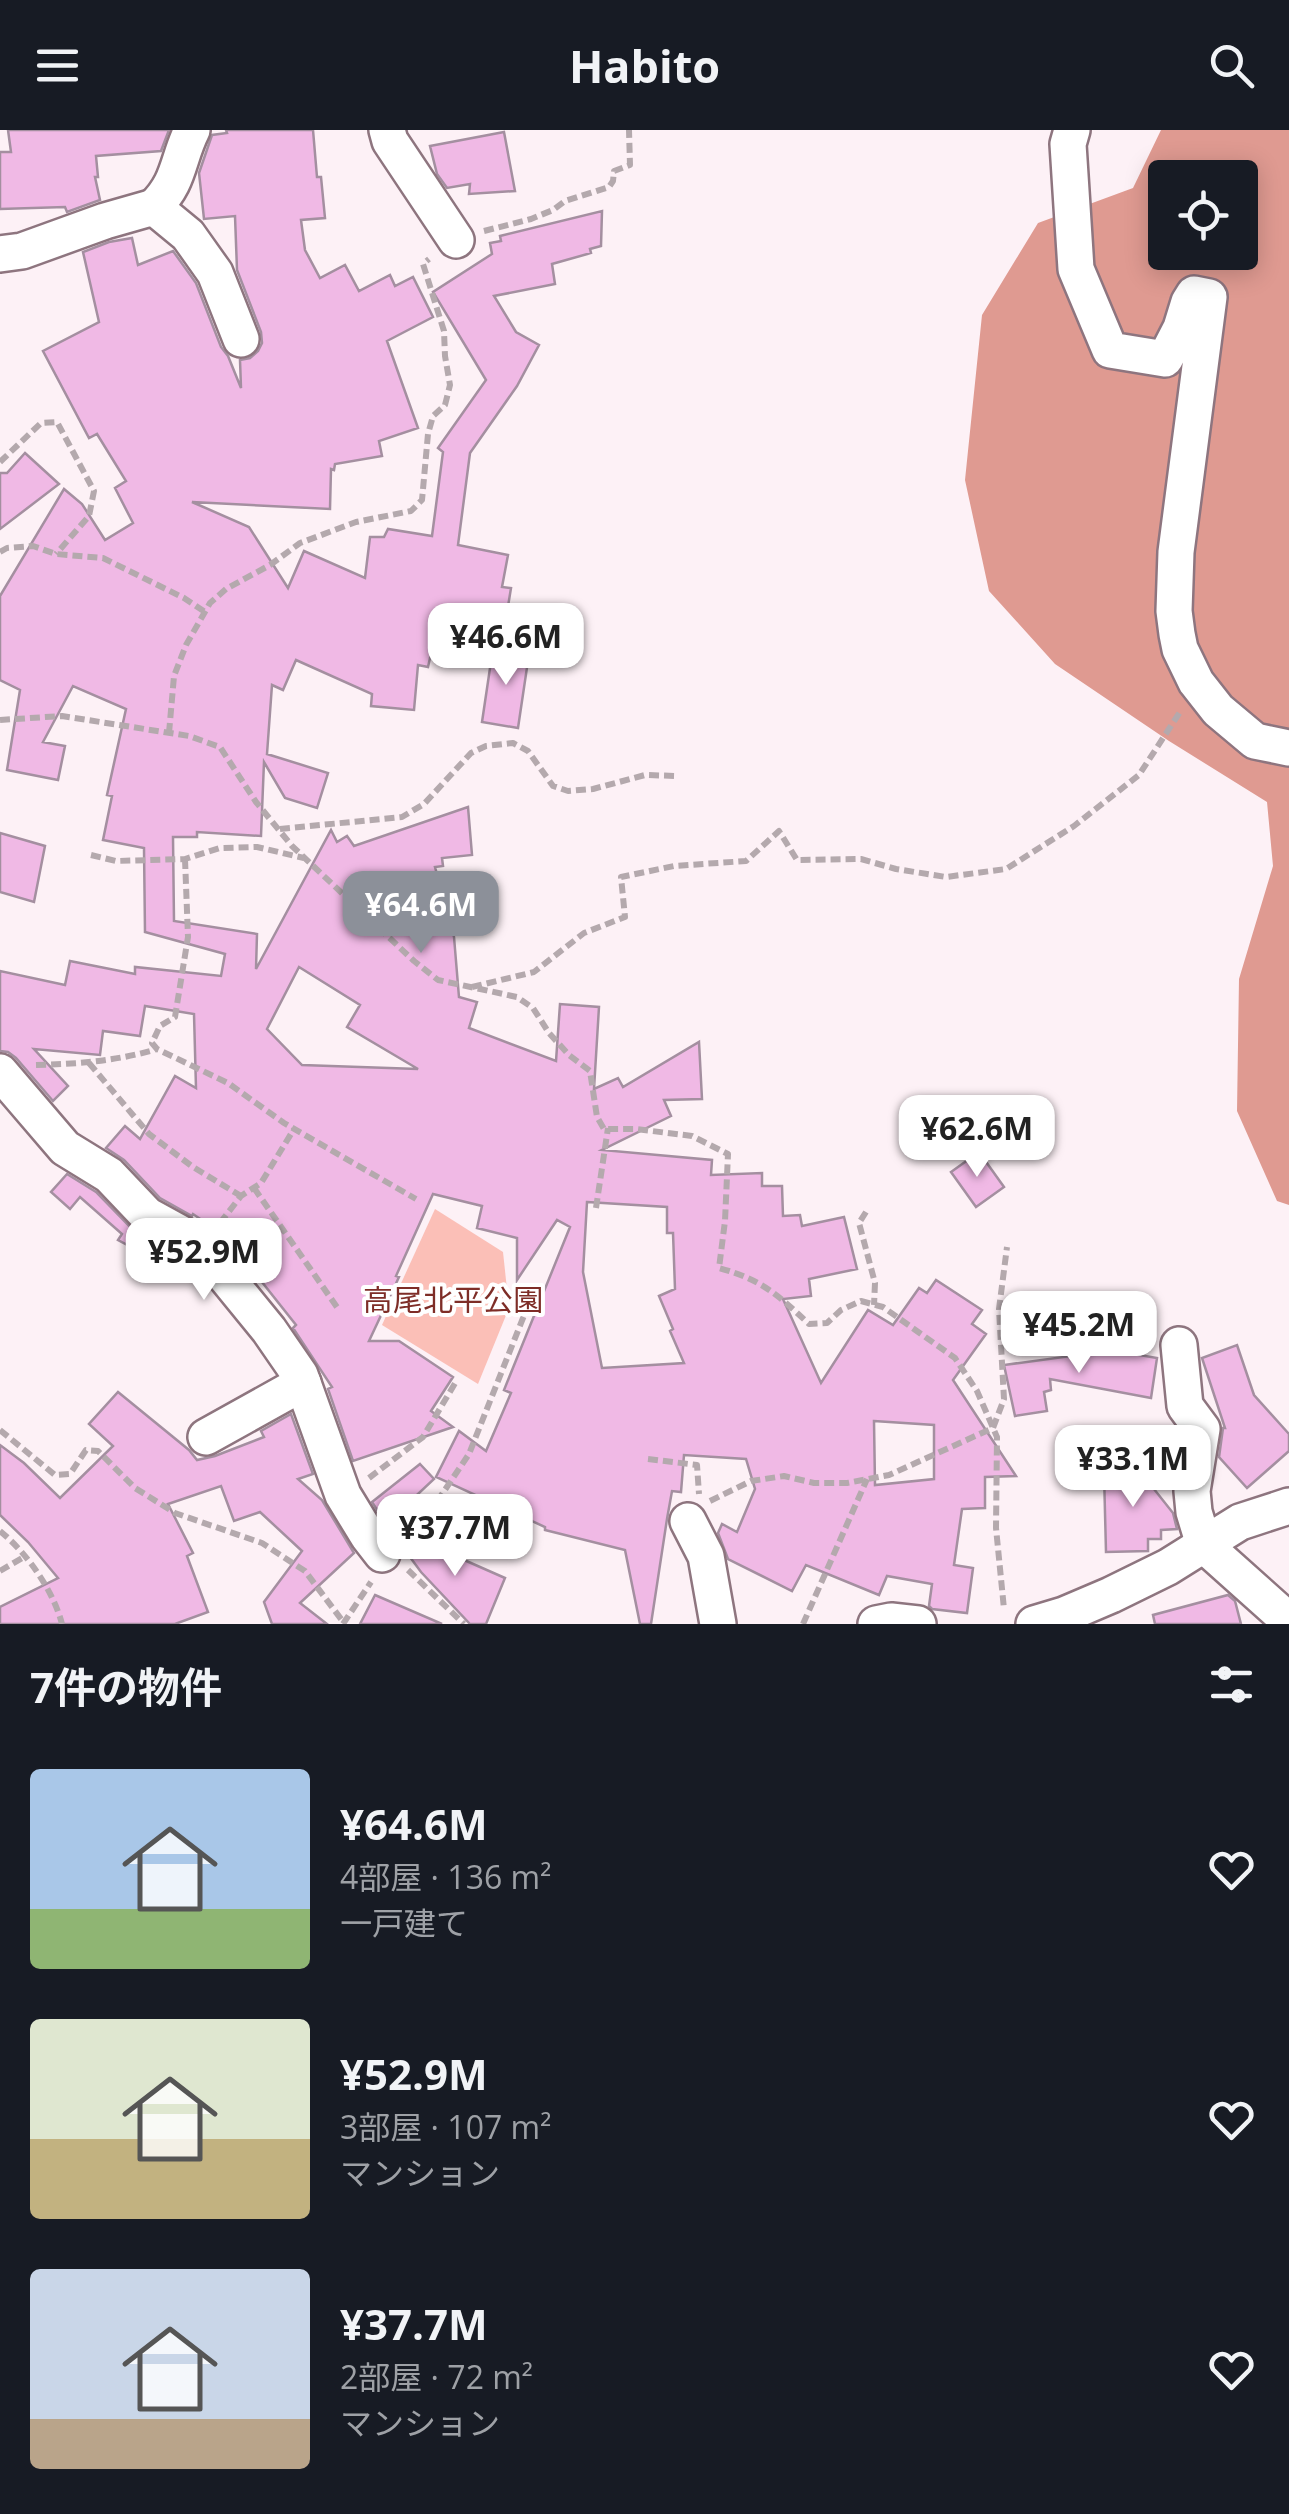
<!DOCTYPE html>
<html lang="ja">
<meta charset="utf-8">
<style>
body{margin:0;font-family:"Open Sans","Noto Sans JP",sans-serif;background:#20242c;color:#f1f3f6;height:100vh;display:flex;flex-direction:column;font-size:38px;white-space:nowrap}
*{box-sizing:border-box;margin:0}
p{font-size:32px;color:#9ea1a6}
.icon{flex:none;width:55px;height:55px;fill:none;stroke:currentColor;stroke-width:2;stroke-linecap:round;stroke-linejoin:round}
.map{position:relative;height:1494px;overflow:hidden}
.details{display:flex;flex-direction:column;background:#171b24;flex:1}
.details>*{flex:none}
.buttons{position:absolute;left:1148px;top:30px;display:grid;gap:20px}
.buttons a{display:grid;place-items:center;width:110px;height:110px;border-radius:10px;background:#171b24;box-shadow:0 5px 25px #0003;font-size:50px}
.price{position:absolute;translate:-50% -85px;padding:0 22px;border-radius:20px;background:#fff;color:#222;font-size:32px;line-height:65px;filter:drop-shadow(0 2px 5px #0008)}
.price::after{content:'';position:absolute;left:50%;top:60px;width:30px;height:22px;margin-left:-15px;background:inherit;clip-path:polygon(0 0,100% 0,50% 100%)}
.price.current{background:#8c9099;color:#fff}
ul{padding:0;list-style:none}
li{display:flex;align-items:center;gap:30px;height:250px;padding:0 30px}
li span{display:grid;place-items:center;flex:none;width:280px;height:200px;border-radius:10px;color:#555}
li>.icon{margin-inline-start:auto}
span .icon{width:120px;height:120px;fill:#fffc;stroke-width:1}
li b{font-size:42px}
h2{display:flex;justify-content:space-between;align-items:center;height:120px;padding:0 30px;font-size:42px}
header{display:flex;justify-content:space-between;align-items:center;height:130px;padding:0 30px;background:#171b24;font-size:45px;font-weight:700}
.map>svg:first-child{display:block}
.green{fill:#fbbfb7}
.forest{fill:#df9a91;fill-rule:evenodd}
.building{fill:#f0b9e5;stroke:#a48fa0;stroke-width:2.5;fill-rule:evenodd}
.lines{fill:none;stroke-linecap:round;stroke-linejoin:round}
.minor-casing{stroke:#8e757f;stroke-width:40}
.path{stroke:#b4a9ad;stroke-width:6;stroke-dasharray:10 5;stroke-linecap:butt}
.minor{stroke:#fff;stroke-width:35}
.labels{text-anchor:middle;stroke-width:8;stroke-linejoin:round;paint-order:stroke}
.park-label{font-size:30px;fill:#7e2d27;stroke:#fff}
</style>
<header><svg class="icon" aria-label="menu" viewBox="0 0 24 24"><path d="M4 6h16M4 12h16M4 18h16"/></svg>Habito<svg class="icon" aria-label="search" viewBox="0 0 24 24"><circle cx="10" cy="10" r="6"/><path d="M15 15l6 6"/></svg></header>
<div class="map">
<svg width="1289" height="1494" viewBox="0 0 1289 1494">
<rect width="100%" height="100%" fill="#fdf1f6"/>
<polygon class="green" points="435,1079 503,1122 509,1178 478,1254 382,1195"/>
<path class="forest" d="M1161 0H1289V1075L1277 1071 1237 981 1239 849 1273 736 1267 672 1169 611 1055 534 989 461 965 350 982 185 1038 93 1133 58ZM1165 48H1240V122H1165Z"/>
<g class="building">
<polygon points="8,0 169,0 161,21 96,26 98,47 95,47 100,70 67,82 65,77 0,79 0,22 11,22"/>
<path d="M226 0H313L317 47H321L325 88 301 90 305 120 320 148 345 135 359 161 390 145 395 156 413 147 433 187 387 211 418 298 379 311 382 326 335 334 334 340 331 339 330 379 192 372 249 397 288 458 304 421 365 448 370 407H384L388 399 432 406 443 322 438 318 486 250 433 162 492 124 490 113 501 111 500 106 602 81 601 116 590 119 591 123 552 134 555 154 494 166 516 202 539 215 517 256 470 323 458 415 508 425 502 457 511 458 504 501 439 488 428 537 418 535 414 580 371 576 372 564 296 530 283 560 272 555 267 624 328 643 317 678 285 668 264 632 261 706 197 702V707H173L174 791 257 804 256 839 331 700 337 712 347 706 354 716 468 677 472 725 442 728 443 736 435 737 454 807 459 867 477 872 469 898 556 931 560 874 599 877 594 959 618 948 623 957 699 912 702 969 664 970 671 986 602 1020 712 1030 711 1045 762 1043V1056H782L783 1086 800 1085 802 1096 844 1087 857 1139 809 1149 811 1166 783 1169 821 1253 868 1180 893 1195 919 1158 927 1163 936 1150 982 1180 972 1194 986 1204 953 1250 1016 1346 985 1347V1378L962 1379 954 1435 973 1438 967 1483 932 1479 929 1476 932 1454 887 1446 879 1465 806 1435 792 1461 728 1429 718 1403 722 1394 737 1402 755 1359 746 1329 684 1325 681 1362 672 1361 667 1389 651 1494H640L625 1420 545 1400V1397L436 1347 459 1301 486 1321 511 1263 504 1260 570 1097 557 1090 517 1150V1108L477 1098 482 1076 433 1064 396 1146 399 1147 369 1211H399L453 1247 431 1281 453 1297 353 1331 328 1259 332 1257 293 1198 296 1195 250 1137 247 1140 209 1095 193 1084 192 1086 160 1068 124 1030 106 1018 125 996 140 1009 175 946 196 958 194 884 145 876 140 906 103 901 100 925 34 919 68 956 53 971 16 928 8 922 0 921V841L65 855 70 831 135 844V837L221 846 225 824 145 802 144 718 103 710 112 666 107 665 126 579 73 556 43 612 65 616 58 650 7 640 20 560 0 550V466L64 359 82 374 105 410 133 393 115 358 126 351 97 304 89 308 43 221 99 192 83 122 109 112 132 108 138 135 173 121 196 153 221 217 228 226 241 258 240 230 250 228 258 221 262 213 261 202 237 140 235 86 204 89 199 43 212 5 227 3ZM299 837 360 875 347 897 418 939 302 935 267 899ZM587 1072 667 1077V1103H673L675 1159 659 1166 673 1199 670 1201 684 1233 602 1238 583 1142ZM874 1291 934 1295V1349L875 1355Z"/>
<polygon points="504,2 515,61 469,64 470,54 447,58 437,44 430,16"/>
<polygon points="25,323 59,354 0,399 0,343 7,343"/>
<polygon points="493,518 529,524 518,598 482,592"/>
<polygon points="0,703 45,716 34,772 0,762"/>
<polygon points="979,1022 1004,1057 976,1077 951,1042"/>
<polygon points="67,1044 96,1062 136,1103 172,1123 168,1131 154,1123 152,1128 118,1110 122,1104 80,1067 70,1079 51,1062"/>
<polygon points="1237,1215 1254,1265 1289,1304 1289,1321 1247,1358 1219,1327 1223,1298 1225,1298 1202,1228"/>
<polygon points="1087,1216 1157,1228 1151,1268 1050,1249 1051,1260 1044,1262 1047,1281 1015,1286 1004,1235 1086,1224"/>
<polygon points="118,1262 189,1320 197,1330 215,1326 264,1307 261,1301 291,1284 313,1344 298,1349 322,1370 354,1423 300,1473 327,1494 272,1494 264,1472 302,1421 260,1382 234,1391 221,1356 168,1374 193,1423 187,1426 208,1482 175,1494 0,1494 0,1477 58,1448 28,1412 0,1385 0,1315 24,1333 60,1368 113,1316 89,1294"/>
<polygon points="1127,1325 1173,1383 1177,1399 1161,1400 1161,1409 1148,1409 1148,1421 1106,1422 1104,1343"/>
<polygon points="420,1334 434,1349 386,1394 372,1372"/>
<polygon points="387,1396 505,1448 486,1494 470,1494 421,1442"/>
<polygon points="375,1465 442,1494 360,1494"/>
<polygon points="1228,1465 1235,1471 1241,1494 1155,1494 1153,1485"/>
</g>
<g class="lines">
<defs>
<g id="minor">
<polyline points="387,0 390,11 456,110"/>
<polyline points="1072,0 1068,14 1076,139 1110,220 1165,229 1181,198 1189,172 1194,164 1209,167 1176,422 1174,481 1177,504 1180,519 1196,552 1218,580 1255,611 1289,618"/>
<path d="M154 77C180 52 177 30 192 0"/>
<polyline points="0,124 22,121 105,91 154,77 188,105 215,143 241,209"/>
<polyline points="0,942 65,1018 109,1045 147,1085 198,1113 269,1200 300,1245 343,1365 368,1406 382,1424"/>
<polyline points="1179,1215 1185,1276 1202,1299 1192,1361 1194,1382 1204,1415 1289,1491"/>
<polyline points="206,1307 303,1253"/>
<polyline points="688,1391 706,1426 718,1494"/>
<polyline points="876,1494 891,1491 918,1494"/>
<polyline points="1034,1494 1064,1485 1111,1465 1168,1437 1240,1392 1289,1376"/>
</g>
</defs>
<use href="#minor" class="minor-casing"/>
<g class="path">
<polyline points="484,101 531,89 553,80 565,71 609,57 613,51 614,41 630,35 629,0"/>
<polyline points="0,332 41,293 57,292 94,361 89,386 56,424"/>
<polyline points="0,422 7,418 33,416 56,424 103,428 184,468 205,482"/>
<path d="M0 590 62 586 189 606 220 617 256 672 292 716 414 831 438 850 517 867 533 878 549 903 569 925 590 941 597 987 604 999H636L692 1006 728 1024 725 1091 719 1138C762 1150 777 1164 809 1194L827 1193 841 1180 861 1171 883 1177 955 1228 977 1261 997 1307 996 1398 1004 1479"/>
<polyline points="169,603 174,546 186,515 210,473 226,459 270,435 300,413 356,392 411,381 422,370 428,304 433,286 445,275 450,255 445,226 444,201 423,134 429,129"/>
<polyline points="280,699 402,687 424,674 471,623 486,616 513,613 528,621 553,656 568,661 593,659 645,645 678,646"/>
<polyline points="91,725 116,731 185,729 220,718 257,717 304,728"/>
<polyline points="185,729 188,807 175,887 160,896 152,913 157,919 228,953 284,993 416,1069"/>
<polyline points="472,857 534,842 584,803 625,787 621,747 674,736 746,731 779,701 797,730 861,729 896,739 946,747 1006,739 1074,696 1139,645 1180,582"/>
<polyline points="89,933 149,1004 193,1037 241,1066"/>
<path d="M36 935C78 934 117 931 157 919"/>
<polyline points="254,1058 339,1180"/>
<polyline points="596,1078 608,998"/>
<polyline points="866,1082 859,1093 875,1153 874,1175"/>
<polyline points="220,1093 241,1066 261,1053 294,999"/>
<polyline points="0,1300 55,1345 70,1344 86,1320 98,1321 135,1358 175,1383 262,1413 305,1441 344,1493"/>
<polyline points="648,1329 697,1335 699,1364"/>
<polyline points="369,1348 423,1307 457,1250"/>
<polyline points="710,1371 751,1351 784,1346 814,1353 847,1353 889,1345 993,1298 1004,1269 999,1179 1007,1117"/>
<path d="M0 1401C27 1423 53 1460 62 1494"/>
<polyline points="413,1414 433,1407 432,1396 428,1385 469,1324 525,1183"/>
<polyline points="408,1440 464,1494"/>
<polyline points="0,1441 24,1427"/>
<polyline points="343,1494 371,1452"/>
<polyline points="803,1494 867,1349"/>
</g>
<use href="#minor" class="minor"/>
</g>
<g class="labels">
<g class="park-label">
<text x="453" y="1181">高尾北平公園</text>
</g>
</g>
</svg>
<div class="buttons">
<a><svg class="icon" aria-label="locate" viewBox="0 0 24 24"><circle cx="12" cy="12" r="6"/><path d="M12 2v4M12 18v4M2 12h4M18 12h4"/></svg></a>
</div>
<b class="price" style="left:506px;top:558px">¥46.6M</b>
<b class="price current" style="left:421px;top:826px">¥64.6M</b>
<b class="price" style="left:977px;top:1050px">¥62.6M</b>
<b class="price" style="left:204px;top:1173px">¥52.9M</b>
<b class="price" style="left:1079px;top:1246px">¥45.2M</b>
<b class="price" style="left:1133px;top:1380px">¥33.1M</b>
<b class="price" style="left:455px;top:1449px">¥37.7M</b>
</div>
<section class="details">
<h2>7件の物件<svg class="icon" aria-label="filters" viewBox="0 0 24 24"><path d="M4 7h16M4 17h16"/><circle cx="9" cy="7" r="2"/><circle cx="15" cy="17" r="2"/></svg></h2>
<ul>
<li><span style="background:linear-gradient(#a9c7e8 70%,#8fb573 0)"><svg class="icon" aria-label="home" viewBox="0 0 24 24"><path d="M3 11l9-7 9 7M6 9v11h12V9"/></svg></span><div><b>¥64.6M</b><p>4部屋 · 136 m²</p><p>一戸建て</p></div><svg class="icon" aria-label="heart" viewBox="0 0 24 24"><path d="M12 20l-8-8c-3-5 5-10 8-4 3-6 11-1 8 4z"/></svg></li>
<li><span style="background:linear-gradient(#dfe7d0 60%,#c2b280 0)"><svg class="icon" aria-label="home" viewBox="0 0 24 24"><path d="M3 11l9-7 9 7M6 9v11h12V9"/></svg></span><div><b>¥52.9M</b><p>3部屋 · 107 m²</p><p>マンション</p></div><svg class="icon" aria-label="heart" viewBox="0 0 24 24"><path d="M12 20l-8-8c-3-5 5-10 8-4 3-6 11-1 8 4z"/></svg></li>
<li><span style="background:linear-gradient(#c9d6e8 75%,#b9a48a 0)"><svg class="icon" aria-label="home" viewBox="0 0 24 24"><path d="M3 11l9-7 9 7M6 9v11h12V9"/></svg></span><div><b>¥37.7M</b><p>2部屋 · 72 m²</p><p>マンション</p></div><svg class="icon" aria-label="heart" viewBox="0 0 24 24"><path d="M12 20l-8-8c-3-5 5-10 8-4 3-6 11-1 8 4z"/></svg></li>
</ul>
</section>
